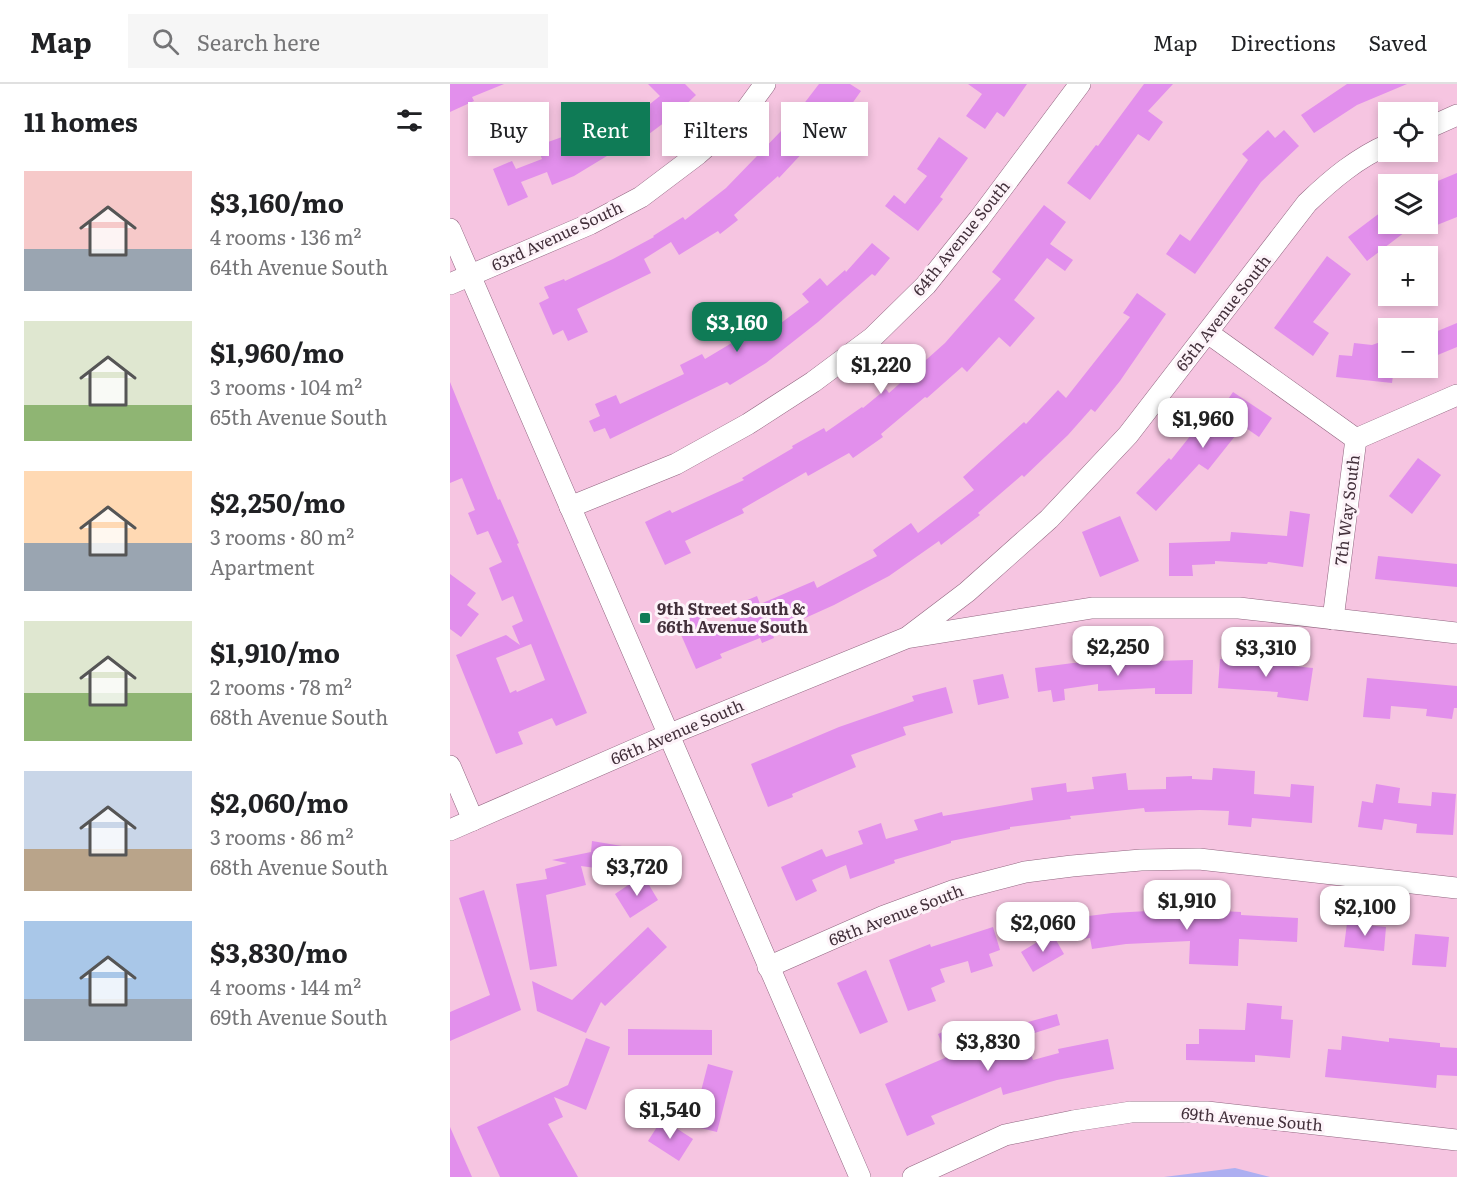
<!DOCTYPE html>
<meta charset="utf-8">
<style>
body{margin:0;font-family:Literata,serif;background:#f6f6f6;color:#202124;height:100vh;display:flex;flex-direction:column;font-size:22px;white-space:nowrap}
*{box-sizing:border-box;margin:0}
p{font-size:20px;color:#757577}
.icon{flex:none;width:33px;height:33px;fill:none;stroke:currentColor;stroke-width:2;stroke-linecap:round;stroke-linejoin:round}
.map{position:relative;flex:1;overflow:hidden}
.side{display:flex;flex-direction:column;background:#fff;width:450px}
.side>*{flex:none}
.banner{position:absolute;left:18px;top:18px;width:570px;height:54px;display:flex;gap:12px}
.tools{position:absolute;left:928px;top:18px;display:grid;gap:12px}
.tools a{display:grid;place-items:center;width:60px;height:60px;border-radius:0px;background:#fff;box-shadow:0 3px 9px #0003;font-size:30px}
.price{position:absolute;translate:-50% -51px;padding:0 14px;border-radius:12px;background:#fff;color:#222;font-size:20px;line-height:39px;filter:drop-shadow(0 2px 3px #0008)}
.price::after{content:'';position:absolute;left:50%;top:36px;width:18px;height:14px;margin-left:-9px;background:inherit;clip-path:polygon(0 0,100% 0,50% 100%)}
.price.selected{background:#0f7b56;color:#fff}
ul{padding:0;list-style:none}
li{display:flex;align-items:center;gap:18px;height:150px;padding:0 24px}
li span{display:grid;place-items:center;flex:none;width:168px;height:120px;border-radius:0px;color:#555}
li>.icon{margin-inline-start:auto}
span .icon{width:72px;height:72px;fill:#fffc;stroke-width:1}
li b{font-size:26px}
h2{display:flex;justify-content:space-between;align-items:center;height:72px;padding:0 24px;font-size:26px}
.tag{padding:0 21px;border-radius:0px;background:#fff;box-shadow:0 3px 9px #0003;font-size:21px;line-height:54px}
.tag.selected{background:#0f7b56;color:#fff}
header{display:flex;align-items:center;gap:36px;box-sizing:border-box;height:84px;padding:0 30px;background:#fff;border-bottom:2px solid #e0e0e0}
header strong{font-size:28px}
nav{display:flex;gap:33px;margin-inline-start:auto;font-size:21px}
.search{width:420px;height:54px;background:#f6f6f6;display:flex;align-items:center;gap:15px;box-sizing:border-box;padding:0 21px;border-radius:0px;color:#757577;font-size:22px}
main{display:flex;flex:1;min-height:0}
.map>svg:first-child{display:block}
.water{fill:#adaff1}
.building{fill:#e28fec;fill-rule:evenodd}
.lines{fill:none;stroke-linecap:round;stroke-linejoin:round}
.minor-casing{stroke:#916680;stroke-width:22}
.minor{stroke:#fff;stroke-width:21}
.poi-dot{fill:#0f7b56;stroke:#fdf3f9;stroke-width:2}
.labels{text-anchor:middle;stroke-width:6;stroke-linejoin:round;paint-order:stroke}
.street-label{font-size:16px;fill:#43303b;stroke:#fdf3f9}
.poi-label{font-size:16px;font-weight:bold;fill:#43303b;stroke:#fdf3f9;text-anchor:start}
</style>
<header>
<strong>Map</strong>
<div class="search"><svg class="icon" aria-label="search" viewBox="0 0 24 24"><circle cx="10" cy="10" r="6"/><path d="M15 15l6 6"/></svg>Search here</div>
<nav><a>Map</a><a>Directions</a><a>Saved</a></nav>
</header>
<main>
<section class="side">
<h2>11 homes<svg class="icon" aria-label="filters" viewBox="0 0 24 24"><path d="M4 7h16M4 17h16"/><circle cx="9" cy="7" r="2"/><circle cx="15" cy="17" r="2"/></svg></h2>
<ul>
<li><span style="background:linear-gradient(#f6c9c9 65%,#9aa5b1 0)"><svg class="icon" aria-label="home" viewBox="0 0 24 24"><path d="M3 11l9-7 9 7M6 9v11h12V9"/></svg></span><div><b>$3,160/mo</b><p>4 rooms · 136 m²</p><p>64th Avenue South</p></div></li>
<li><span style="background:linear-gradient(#dfe7d0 70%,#8fb573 0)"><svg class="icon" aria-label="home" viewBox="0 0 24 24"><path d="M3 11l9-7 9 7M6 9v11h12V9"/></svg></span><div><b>$1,960/mo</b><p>3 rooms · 104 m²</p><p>65th Avenue South</p></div></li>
<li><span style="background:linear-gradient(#ffd9b3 60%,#9aa5b1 0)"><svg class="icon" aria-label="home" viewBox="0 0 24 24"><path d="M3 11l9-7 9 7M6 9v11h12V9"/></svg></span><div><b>$2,250/mo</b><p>3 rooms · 80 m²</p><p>Apartment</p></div></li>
<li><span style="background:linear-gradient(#dfe7d0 60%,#8fb573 0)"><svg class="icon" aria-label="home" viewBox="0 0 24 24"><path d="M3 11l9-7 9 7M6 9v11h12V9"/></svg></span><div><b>$1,910/mo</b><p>2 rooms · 78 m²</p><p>68th Avenue South</p></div></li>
<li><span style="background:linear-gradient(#c9d6e8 65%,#b9a48a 0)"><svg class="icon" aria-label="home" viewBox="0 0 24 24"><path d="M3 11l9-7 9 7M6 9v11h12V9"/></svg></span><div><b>$2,060/mo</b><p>3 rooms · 86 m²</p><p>68th Avenue South</p></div></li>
<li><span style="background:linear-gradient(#a9c7e8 65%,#9aa5b1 0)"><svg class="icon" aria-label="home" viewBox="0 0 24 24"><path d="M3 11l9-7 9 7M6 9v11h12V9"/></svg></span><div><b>$3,830/mo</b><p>4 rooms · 144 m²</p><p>69th Avenue South</p></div></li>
</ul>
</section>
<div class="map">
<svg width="1007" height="1093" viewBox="0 0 1007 1093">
<rect width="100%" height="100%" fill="#f6c5e1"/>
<polygon class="water" points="785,1084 820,1093 714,1093"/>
<g class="building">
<polygon points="0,0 54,0 22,13 24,17 0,28"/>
<polygon points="198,0 235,0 246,11 227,29 183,62 180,58 124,92 102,101 97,88 71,98 78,113 58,122 43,85 62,77 66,85 92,75 87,62 112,53 114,59 141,42 147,51 158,44 162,50 210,12"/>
<polygon points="369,0 400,0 411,7 399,24 390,19 357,64 329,94 328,92 284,131 288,136 270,150 268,147 229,171 221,158 194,175 201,189 127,225 138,248 118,257 113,246 103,251 89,219 99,214 94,203 114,195 115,197 163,175 204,153 203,152 233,133 235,136 276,104 332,46 333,47"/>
<polygon points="518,0 577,0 554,33 547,28 535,45 516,32 532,10"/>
<polygon points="694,0 723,0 698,27 713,38 699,57 688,50 640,116 617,99 646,61 648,62"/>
<polygon points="897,0 957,0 907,21 864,49 851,31"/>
<polygon points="818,46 825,54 834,46 849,62 811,98 745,190 716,170 730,150 740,157 798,76 792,70"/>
<polygon points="489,53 518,74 490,113 493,115 468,147 435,122 444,111 455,120 477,92 467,85"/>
<polygon points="1007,89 1007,133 987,141 982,129 978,130 978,101"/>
<polygon points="594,121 616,138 600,160 623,176 615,187 597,174 564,216 585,234 560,263 549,253 517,288 512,283 477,314 475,313 431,350 433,353 403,374 399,369 358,392 356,388 292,425 294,429 235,457 241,469 215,481 195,438 220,426 222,429 294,396 292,394 343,364 342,362 374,344 376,348 412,323 413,324 436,305 439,309 495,259 551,195 542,188"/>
<polygon points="939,122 939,140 949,140 955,148 917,177 898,153"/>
<polygon points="422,159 440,174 425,192 422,190 368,238 316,279 280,301 277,298 160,355 155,344 144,348 139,337 150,332 145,320 166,311 170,320 234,290 230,281 252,270 255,275 295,251 296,253 324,231 331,239 359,218 352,210 370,194 377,202 395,186 396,188"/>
<polygon points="877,172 901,190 863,238 879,249 863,272 824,244"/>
<polygon points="687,209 716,230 670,297 645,328 641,325 618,351 574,393 572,391 528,429 530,431 491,461 489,457 439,492 384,521 322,549 324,554 312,559 310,554 270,570 272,574 246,585 225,537 251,526 259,545 300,529 295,517 307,512 310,520 364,497 367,504 427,472 423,466 461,439 468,449 524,406 513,393 574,338 576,340 608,306 616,314 680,233 673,229"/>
<polygon points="1007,239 1007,263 978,275 978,251"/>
<polygon points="936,256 933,275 939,276 939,284 944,284 942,299 886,293 889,271 902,272 904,259 922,261"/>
<path d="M0 298 48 416 50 415 69 459 67 460 137 629 106 642 102 634 68 648 73 660 46 670 6 571 56 551 70 561 62 542 73 537 63 512 52 517 39 484 52 478 38 447 27 451 18 429 25 426 12 394 0 399ZM81 560 95 596 67 608 66 606 60 609 46 574Z"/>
<polygon points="783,308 822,334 809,353 793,342 758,386 749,380 706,427 686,409 719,374 721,376 745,346 754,353 774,329 770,327"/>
<polygon points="968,374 991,391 962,430 939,412"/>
<polygon points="840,427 860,430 853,483 818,478 817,480 765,477 765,480 742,481 743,492 719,492 719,459 780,457 781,448 837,452"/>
<polygon points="670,432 689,477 650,493 632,448"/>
<polygon points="928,472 1007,480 1007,503 925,495"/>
<polygon points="0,490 26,509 17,521 29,530 11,553 0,545"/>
<polygon points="770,575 863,584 858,617 827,613 828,608 768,604"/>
<polygon points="743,576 742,610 705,610 705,604 648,607 648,600 614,605 615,616 603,618 601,606 588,608 585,584 623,579"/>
<polygon points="553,590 559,614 528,621 523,596"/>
<polygon points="917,594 1007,602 1007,624 1004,624 1002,635 976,632 977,625 941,622 940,635 913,633"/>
<polygon points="496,603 503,629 453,643 456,651 401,671 406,683 342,710 343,713 318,723 301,680 389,643 464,617 462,612"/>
<polygon points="763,684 805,687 804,710 840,713 841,700 864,702 862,739 802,734 801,743 778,741 779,727 750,726 695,728 694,724 620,732 621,735 560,743 560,745 501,757 501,759 444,776 445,779 400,795 396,781 362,796 367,807 346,817 331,783 372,765 376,773 413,760 408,747 431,739 436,755 468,746 464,736 492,728 493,732 583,716 581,704 616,699 617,708 644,705 642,693 676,689 678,706 716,705 716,693 742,692 742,695 762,696"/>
<polygon points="926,700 950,704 948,719 981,722 982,708 1006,710 1003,751 966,749 967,740 934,735 932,746 908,743 912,717 923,719"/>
<polygon points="142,757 178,763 174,788 131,782 136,801 96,811 107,882 80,886 66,800 97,795 95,785 117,779 102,776 141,768"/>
<polygon points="193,791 208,816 180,834 165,810"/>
<polygon points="34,806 71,926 0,957 0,928 40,911 9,814"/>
<polygon points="734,825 791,828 791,831 848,834 847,858 789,855 788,882 739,880 740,857 676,860 642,865 640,854 626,856 623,834 662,829"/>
<polygon points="897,839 936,843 934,867 894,863"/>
<polygon points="198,843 217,863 155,922 151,918 136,949 87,927 82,897 122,916"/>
<polygon points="543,843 550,866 539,870 543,882 521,889 518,877 490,885 495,898 481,904 486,917 458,927 439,876 480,860 481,863"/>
<polygon points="602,849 614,870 583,888 571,868"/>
<polygon points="965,850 999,853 996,883 962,881"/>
<polygon points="416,886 438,938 410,950 387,899"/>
<polygon points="797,919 832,922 831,935 843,936 840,974 805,971 805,978 736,976 736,960 749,960 749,945 795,946"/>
<polygon points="607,930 610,941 575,952 583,976 609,969 608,965 658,955 664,985 607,996 553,1011 551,1003 481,1032 485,1040 457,1052 435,1000 497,973 488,950 514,939 530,977 555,970 552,958 564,955 560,943"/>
<polygon points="178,945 262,946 262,971 178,971"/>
<polygon points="892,952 939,958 939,954 990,959 990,963 1007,964 1007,992 987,991 986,1004 875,993 878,965 891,966"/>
<polygon points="136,954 160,963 136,1026 104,1013 113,1033 98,1040 128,1093 50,1093 27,1043 118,1001"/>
<polygon points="258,980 283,987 267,1048 242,1042"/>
<polygon points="212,1035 243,1055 229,1077 198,1057"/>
<polygon points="0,1043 22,1093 0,1093"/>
</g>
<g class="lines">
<defs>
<g id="minor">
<polyline points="978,44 1007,31"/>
<polyline points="0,145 410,1093"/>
<polyline points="0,200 140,140 191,113 248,70 293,30 315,0"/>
<polyline points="758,249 906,355 883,535"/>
<polyline points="906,355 1007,311"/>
<polyline points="120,423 226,380 298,340 363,298 422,254 476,201 529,135 630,0"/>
<path d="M459 552 517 508 599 435 678 351 857 119C882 95 907 74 939 60"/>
<polyline points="0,682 23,736"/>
<polyline points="0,746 218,651 456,554 642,524 789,524 1007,549"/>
<polyline points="318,883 434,832 502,807 575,788 622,782 691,776 749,775 1007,804"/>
<polyline points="463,1093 555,1051 623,1037 681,1028 757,1028 1007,1056"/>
</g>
</defs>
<use href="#minor" class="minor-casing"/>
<use href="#minor" class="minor"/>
</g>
<rect class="poi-dot" x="189" y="528" width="12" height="12" rx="3"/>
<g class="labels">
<g class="street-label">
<text transform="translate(107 152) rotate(-25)" y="6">63rd Avenue South</text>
<text transform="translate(511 154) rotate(-51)" y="6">64th Avenue South</text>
<text transform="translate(773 229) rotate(-52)" y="6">65th Avenue South</text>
<text transform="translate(897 426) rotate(-83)" y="6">7th Way South</text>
<text transform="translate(227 648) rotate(-23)" y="6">66th Avenue South</text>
<text transform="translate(446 831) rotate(-21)" y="6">68th Avenue South</text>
<text transform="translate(802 1035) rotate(5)" y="6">69th Avenue South</text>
</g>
<g class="poi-label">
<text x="207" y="531">9th Street South &amp;<tspan x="207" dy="18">66th Avenue South</tspan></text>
</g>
</g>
</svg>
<div class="tools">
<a><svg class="icon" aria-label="locate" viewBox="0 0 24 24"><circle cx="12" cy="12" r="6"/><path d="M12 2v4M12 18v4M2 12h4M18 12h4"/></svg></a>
<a><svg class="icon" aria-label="layers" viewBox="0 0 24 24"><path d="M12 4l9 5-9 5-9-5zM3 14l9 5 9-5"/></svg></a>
<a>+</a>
<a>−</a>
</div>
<b class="price selected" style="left:287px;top:269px">$3,160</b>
<b class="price" style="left:431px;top:311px">$1,220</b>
<b class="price" style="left:753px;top:365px">$1,960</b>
<b class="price" style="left:668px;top:593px">$2,250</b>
<b class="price" style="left:816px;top:594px">$3,310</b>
<b class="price" style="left:187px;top:813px">$3,720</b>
<b class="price" style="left:737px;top:847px">$1,910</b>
<b class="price" style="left:915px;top:853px">$2,100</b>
<b class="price" style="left:593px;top:869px">$2,060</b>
<b class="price" style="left:538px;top:988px">$3,830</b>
<b class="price" style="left:220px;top:1056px">$1,540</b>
<div class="banner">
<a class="tag">Buy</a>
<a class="tag selected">Rent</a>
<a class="tag">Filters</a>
<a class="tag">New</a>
</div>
</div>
</main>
